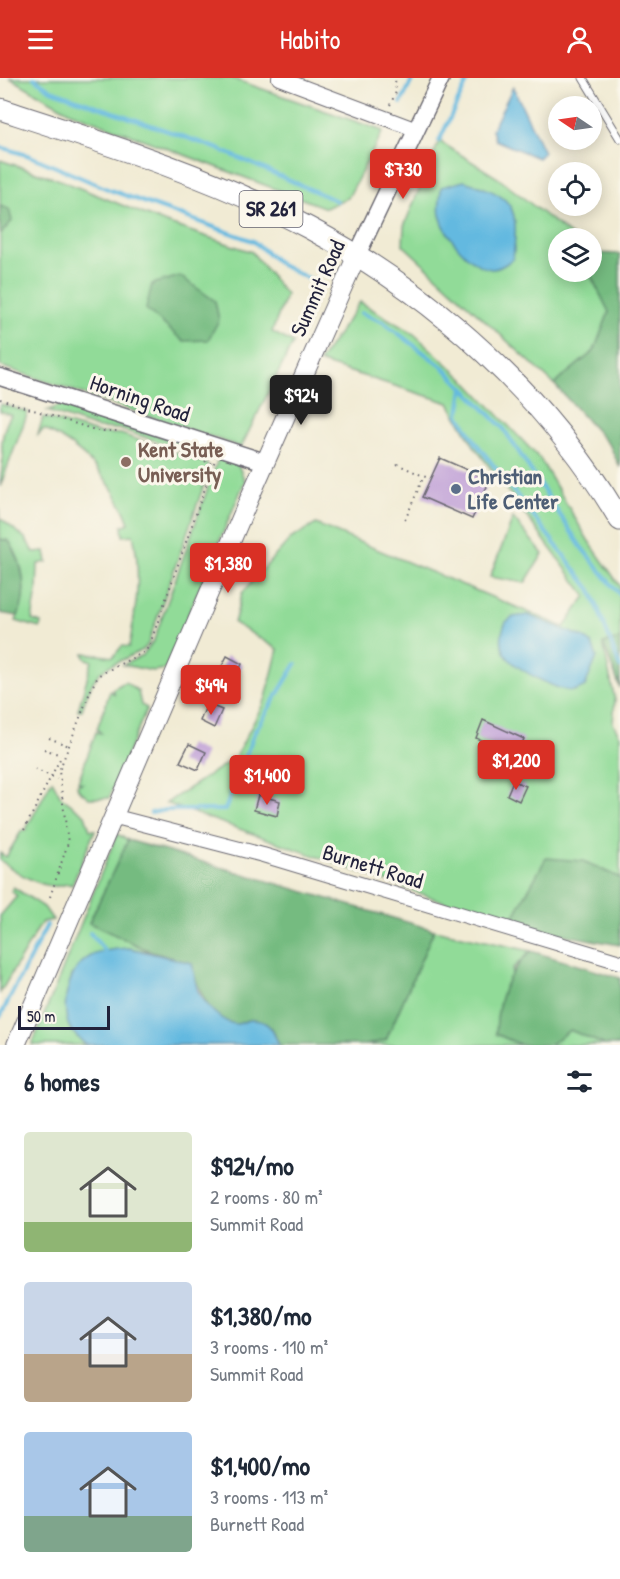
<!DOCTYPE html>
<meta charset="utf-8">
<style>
body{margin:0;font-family:"Patrick Hand",sans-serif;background:#f2f2f3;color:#1f2937;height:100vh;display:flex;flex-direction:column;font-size:22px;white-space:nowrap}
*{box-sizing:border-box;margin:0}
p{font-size:20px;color:#747a83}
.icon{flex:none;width:33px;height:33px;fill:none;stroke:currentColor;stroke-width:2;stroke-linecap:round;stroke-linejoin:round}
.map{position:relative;height:967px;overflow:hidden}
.side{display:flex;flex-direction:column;background:#fff;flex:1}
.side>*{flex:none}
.needle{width:39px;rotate:283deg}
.buttons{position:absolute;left:548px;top:18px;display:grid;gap:12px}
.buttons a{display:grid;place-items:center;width:54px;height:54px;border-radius:50%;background:#fff;box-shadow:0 3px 15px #0003;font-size:30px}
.scale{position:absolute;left:18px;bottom:15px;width:92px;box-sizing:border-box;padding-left:6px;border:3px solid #22223b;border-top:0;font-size:16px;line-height:21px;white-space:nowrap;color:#22223b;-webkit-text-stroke:4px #fbf7ec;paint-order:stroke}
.price{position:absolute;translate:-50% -51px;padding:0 14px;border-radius:6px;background:#d93025;color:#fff;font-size:20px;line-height:39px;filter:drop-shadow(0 2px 3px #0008)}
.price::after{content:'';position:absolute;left:50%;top:36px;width:18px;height:14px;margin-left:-9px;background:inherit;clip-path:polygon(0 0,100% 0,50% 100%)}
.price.active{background:#222;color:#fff}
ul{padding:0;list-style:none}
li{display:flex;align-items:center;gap:18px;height:150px;padding:0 24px}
li span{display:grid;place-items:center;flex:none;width:168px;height:120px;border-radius:6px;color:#555}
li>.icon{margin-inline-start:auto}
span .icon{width:72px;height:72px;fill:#fffc;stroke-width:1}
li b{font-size:26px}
h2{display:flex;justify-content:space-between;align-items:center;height:72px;padding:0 24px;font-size:26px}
header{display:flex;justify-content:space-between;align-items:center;height:78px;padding:0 24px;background:#d93025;color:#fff;font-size:27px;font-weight:600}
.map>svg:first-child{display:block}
.green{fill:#91db98;stroke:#5a7e6a;stroke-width:1.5}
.forest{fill:#74bb80;stroke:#4b6e5e;stroke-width:1.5}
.water{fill:#64b9e0;stroke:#436e8e;stroke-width:1.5}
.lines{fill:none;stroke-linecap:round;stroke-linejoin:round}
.stream{stroke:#64b9e0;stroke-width:4}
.building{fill:#bb9ad5}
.service-casing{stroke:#6a6871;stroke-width:9}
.minor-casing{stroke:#6a6871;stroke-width:16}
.tertiary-casing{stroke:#6a6871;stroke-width:19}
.secondary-casing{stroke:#6a6871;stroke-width:20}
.primary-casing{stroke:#6a6871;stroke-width:23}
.path{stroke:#6a6871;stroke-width:2;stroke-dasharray:1.5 4.5;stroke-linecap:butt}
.service{stroke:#fff;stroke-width:7}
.minor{stroke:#fff;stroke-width:14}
.tertiary{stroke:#fff;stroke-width:16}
.secondary{stroke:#fff;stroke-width:18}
.primary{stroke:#fff;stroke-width:21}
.education-dot{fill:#8d6e63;stroke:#fbf7ec;stroke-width:2}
.service-dot{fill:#5c6f8a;stroke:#fbf7ec;stroke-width:2}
.labels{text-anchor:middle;stroke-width:6;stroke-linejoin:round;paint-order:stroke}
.shield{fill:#fbf7ec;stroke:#636270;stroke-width:1.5}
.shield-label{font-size:21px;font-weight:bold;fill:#22223b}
.street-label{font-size:22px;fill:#22223b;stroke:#fbf7ec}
.education-label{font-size:22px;font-weight:bold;fill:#785e54;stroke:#fbf7ec;text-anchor:start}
.service-label{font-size:22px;font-weight:bold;fill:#4e5e75;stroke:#fbf7ec;text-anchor:start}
</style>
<header><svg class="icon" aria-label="menu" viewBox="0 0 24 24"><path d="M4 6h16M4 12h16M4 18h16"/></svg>Habito<svg class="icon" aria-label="person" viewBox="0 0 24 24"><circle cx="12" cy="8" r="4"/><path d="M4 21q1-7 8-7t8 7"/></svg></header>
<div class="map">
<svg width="620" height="967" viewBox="0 0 620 967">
<rect width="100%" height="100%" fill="#fbf7ec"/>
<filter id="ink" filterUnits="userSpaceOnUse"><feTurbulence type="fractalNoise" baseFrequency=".0167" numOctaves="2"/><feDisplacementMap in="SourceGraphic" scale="12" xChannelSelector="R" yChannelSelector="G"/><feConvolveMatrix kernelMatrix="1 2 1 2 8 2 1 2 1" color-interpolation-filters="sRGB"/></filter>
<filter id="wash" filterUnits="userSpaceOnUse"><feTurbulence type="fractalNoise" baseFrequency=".008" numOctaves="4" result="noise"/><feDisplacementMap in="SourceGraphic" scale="24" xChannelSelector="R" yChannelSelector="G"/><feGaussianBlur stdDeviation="1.35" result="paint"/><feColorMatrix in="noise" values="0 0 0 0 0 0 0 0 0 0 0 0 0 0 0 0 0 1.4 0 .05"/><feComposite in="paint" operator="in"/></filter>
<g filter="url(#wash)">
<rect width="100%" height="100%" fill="#f1ebd4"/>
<g class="green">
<polygon points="10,0 231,0 383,53 348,120 326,130 70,34"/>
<polygon points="439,63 498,100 573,159 558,160 558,194 589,194 609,234 594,273 554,306 403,167 404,148"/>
<polygon points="0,82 60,102 166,145 252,174 286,217 272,254 293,265 241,369 0,288"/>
<polygon points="360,224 414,256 468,305 540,381 588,462 620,508 620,561 603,566 615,622 613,645 620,658 620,800 583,783 509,847 166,725 235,680 266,620 278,571 234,545 242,515 290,461 316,446 564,549 586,518 474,368 449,325 319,284"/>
<path d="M0 326 28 334 0 409 3 380C0 366 3 350 11 337L0 333Z"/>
<polygon points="61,327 215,375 213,381 119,351 97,350 47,333"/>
<path d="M43 339 98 355 121 356 206 385 210 390 148 566 144 571C105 593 97 583 82 632H78L92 583 85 580 84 575 113 579 122 568 129 569C136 531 142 495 133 457L123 458 122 448 129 445C114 404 84 370 44 351L38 357Z"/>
<polygon points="219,378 237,384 245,403 165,591 153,593 123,587 143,577 154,562"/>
<path d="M0 430V440L25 460 34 474 45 473 47 484 38 486 37 513 32 542 41 545 40 550 16 543C28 516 26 489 9 463L0 461Z"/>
<polygon points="513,440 543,476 525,505 490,499"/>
<polygon points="125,604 138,613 141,627 147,630 109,720 89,720 78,711 77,707 82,705 78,704 96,654 101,655 97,651 110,613 115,616 112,611"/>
<path d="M52 702 61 719 85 737 90 752H95L72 807C65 804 65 808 58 808 40 810 14 793 0 782V775L6 779 22 752 25 753Z"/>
<path d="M117 756 128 762 89 845 152 874 129 870 72 897C63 926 63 946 86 967H32Z"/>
<polygon points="13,809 44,829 53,842 42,844 0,915 0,838 17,818 11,813"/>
<polygon points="434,852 531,873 513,890 496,956 521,967 366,967 386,962"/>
<polygon points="570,952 605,967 549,967"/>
</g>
<g class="forest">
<polygon points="0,128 9,131 12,143 0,157"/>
<polygon points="591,175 620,176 620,390 610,368 554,306 594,273 609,234 589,194"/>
<polygon points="180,198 215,223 219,242 208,262 183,263 146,231 152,206"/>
<path d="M0 461 9 463C23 485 29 514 18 538L0 535Z"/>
<polygon points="620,561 620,610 603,565"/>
<path d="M128 762 434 852 386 962 366 967H279L272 950C266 948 257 943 250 942 245 942 241 946 237 946 209 945 196 906 191 885L152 874 89 845Z"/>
<polygon points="546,780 583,783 620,800 620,867 509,847"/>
<path d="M531 873 620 900V967H605L570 952 549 967H521L496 956C497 920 505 898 531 873Z"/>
</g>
<g class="water">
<polygon points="513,9 544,74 538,80 495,62 492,52"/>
<path d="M464 103C516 119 519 129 513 181 507 185 499 192 491 191 469 188 445 157 440 137 438 129 441 118 441 109Z"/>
<path d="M528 537 583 559 592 566 597 579 585 608C581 610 577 613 572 613 556 612 513 590 505 576 500 566 501 554 506 544L513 539Z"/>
<path d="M129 870 192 885C194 894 195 905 198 913 203 925 222 946 237 946 241 946 246 942 250 942 269 941 273 952 279 967H86C80 961 71 955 68 946 61 923 69 888 93 877 104 872 116 871 129 870Z"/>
</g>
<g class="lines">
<g class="stream">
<polyline points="34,0 51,12 216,70 337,123"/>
<polyline points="401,25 413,0"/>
<polyline points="439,63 469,0"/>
<polyline points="0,69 30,78 110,112 253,163 281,187 320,206"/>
<polyline points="361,235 383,244 444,290 503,350 581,469 620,517"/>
<polyline points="463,309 459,337 476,365 591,512 620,589"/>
<polyline points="151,735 166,732 225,732 255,653 296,586"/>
<polyline points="90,855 105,873"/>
<polyline points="0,939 47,847"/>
</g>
</g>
<g id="blocks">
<g class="building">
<polygon points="440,380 490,402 472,441 422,419"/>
<polygon points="227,578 242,586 234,604 218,596"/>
<polygon points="207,626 222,632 214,650 200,643"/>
<polygon points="483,642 524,661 517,678 476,660"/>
<polygon points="189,666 206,674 198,692 180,684"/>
<polygon points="513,703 526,708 519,723 507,717"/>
<polygon points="258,717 280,723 277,738 254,732"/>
</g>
</g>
</g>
<g filter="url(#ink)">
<use href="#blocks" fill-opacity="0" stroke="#6a6871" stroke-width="1.5"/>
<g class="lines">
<defs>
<polyline id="service" points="583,0 620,61"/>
<g id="minor">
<polyline points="279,0 417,52"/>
<polyline points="112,738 263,777 620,884"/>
</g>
<g id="tertiary">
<polyline points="357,177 441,0"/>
<polyline points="0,299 265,384"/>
</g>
<polyline id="secondary" points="16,967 250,419 357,177"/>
<path id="primary" d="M0 31C105 65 211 98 309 150 436 217 547 319 620 442"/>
</defs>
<use href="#service" class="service-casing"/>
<use href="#minor" class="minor-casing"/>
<use href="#tertiary" class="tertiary-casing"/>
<use href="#secondary" class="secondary-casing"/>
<use href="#primary" class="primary-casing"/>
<g class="path">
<polyline points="390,27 396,14 395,0"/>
<polyline points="0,321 98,353 117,353"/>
<polyline points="154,365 213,386"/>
<polyline points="397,386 430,401"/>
<polyline points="405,442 424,398"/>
<polyline points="49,660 69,668"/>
<polyline points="44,671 61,677"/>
<polyline points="35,691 57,701"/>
<polyline points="24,752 62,677"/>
<polyline points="50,819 68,765 59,693 92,609 99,597 146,573 150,566 215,382"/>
</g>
<use href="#service" class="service"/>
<use href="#minor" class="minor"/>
<use href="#tertiary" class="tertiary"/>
<use href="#secondary" class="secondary"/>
<use href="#primary" class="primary"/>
</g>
</g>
<circle class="education-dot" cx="126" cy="384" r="6"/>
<circle class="service-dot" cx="456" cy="411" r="6"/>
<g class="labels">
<rect class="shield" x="239.5" y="113" width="63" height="36" rx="4.5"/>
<g class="shield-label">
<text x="271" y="138">SR 261</text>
</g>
<g class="street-label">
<text transform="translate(317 210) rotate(-66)" y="8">Summit Road</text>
<text transform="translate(140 320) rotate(19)" y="8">Horning Road</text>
<text transform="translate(373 788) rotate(17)" y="8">Burnett Road</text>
</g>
<g class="education-label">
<text x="138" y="379">Kent State<tspan x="138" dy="25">University</tspan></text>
</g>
<g class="service-label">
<text x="468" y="406">Christian<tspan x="468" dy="25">Life Center</tspan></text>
</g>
</g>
</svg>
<div class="buttons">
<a><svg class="needle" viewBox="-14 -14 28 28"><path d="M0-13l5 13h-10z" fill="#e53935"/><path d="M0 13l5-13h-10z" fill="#747a83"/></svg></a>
<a><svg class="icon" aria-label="locate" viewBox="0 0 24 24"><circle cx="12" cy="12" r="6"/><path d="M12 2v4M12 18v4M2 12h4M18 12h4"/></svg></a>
<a><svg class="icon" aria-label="layers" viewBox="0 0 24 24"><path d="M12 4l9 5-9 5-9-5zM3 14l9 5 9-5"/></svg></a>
</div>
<div class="scale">50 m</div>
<b class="price" style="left:403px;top:122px">$730</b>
<b class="price active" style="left:301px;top:348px">$924</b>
<b class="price" style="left:228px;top:516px">$1,380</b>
<b class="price" style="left:211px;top:638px">$494</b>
<b class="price" style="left:516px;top:713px">$1,200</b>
<b class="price" style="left:267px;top:728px">$1,400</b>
</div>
<section class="side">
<h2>6 homes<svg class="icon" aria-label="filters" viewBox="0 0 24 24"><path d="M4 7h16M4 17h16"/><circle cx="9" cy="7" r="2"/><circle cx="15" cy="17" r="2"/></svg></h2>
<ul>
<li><span style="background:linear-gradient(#dfe7d0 75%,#8fb573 0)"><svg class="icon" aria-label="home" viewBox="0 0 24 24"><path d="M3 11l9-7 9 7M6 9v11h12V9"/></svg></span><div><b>$924/mo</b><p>2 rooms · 80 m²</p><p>Summit Road</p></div></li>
<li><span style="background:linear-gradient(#c9d6e8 60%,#b9a48a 0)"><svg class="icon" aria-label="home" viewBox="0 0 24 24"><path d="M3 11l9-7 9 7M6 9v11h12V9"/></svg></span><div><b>$1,380/mo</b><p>3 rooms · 110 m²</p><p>Summit Road</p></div></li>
<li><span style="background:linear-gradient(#a9c7e8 70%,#7fa58c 0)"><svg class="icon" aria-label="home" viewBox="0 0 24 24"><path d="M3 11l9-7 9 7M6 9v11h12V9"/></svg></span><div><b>$1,400/mo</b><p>3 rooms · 113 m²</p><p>Burnett Road</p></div></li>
</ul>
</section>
